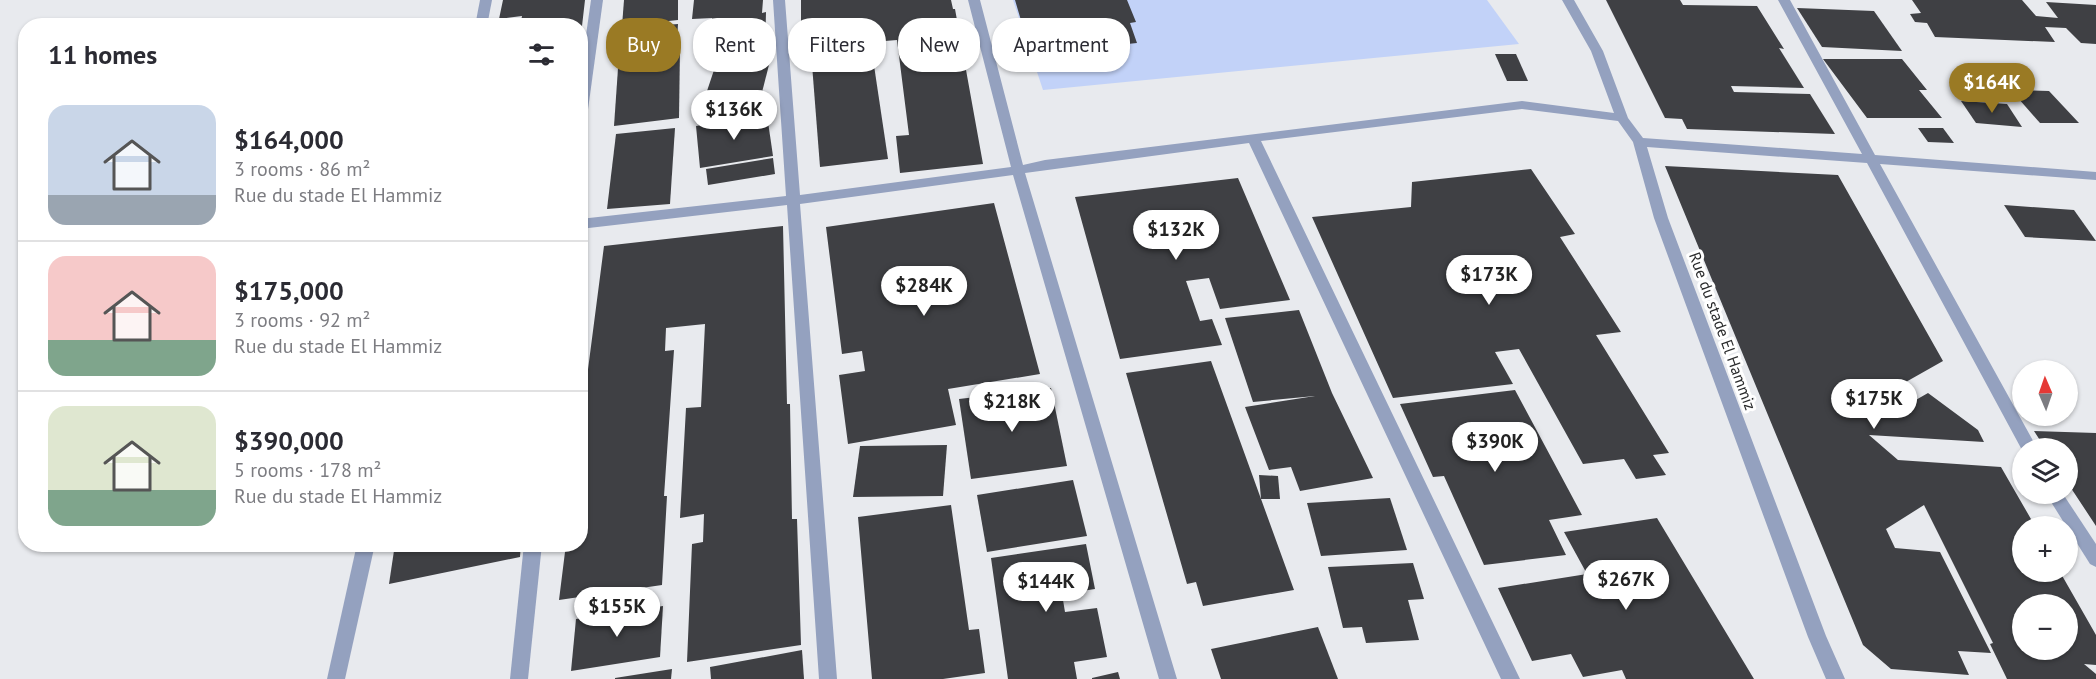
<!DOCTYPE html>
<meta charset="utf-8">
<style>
body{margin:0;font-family:"PT Sans",sans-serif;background:#f2f2f3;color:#2b2b33;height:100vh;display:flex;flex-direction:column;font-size:22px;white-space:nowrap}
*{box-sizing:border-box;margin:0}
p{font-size:20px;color:#7c7c81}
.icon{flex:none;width:33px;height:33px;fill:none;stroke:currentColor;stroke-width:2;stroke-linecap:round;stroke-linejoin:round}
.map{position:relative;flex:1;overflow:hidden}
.panel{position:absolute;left:18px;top:18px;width:570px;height:534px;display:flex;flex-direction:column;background:#fff;border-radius:24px;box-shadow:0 2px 4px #0004}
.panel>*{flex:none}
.banner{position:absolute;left:606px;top:18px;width:570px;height:54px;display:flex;gap:12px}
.needle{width:39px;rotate:358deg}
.controls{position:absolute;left:2012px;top:360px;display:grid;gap:12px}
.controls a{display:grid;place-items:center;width:66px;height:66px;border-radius:50%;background:#fff;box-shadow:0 2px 4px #0004;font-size:30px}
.price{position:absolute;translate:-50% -51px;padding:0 14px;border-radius:21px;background:#fff;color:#222;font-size:20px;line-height:39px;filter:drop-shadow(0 2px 3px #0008)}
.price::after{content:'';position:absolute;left:50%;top:36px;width:18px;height:14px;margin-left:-9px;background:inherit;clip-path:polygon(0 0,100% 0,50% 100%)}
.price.active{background:#9a7a24;color:#fff}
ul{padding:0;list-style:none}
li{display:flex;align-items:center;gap:18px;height:150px;padding:0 30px}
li+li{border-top:2px solid #e1e1e2}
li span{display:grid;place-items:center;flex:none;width:168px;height:120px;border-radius:18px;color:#555}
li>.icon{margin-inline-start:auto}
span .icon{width:72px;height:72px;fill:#fffc;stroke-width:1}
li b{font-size:26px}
h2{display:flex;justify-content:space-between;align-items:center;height:72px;padding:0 30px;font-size:26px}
.tag{padding:0 21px;border-radius:24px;background:#fff;box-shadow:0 2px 4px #0004;font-size:21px;line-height:54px}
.tag.active{background:#9a7a24;color:#fff}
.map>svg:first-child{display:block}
.green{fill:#c2d2f8}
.building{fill:#3f4044;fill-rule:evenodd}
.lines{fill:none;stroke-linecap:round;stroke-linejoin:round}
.street{fill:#94a1bf;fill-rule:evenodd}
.labels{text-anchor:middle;stroke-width:6;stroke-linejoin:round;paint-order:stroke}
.street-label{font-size:16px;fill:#2a2b2c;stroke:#fff}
</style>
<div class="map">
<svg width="2096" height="679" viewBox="0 0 2096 679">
<rect width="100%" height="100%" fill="#e8eaee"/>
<polygon class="green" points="1013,0 1487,0 1519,44 1043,90"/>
<g class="building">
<polygon points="503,0 585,0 582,26 520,26 522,16 499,19"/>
<polygon points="624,0 678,0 678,20 622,26"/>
<polygon points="694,0 763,0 762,13 766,12 765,52 709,57 712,18 692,19"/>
<polygon points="801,0 951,0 953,9 955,9 983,164 900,173 896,136 909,135 897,40 873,42 872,28 801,34"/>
<polygon points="1015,0 1127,0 1136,22 1130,23 1137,43 1031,54"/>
<polygon points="1606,0 1680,0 1683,5 1757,6 1784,49 1779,48 1804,88 1731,86 1734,92 1810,94 1835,134 1687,129 1682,119 1665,118"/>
<polygon points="1912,0 2022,0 2036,16 2058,18 2046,2 2096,5 2096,44 2081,43 2066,28 2045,27 2055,42 1935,37 1927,23 1915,22 1910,14 1921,13"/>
<polygon points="1797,8 1874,11 1902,51 1822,47"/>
<polygon points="678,24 677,39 630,43 632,28"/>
<polygon points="869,32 888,159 820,167 810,39"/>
<polygon points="680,47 679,118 614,126 619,54"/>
<polygon points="1495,54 1516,54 1528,81 1507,81"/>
<polygon points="1823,59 1902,59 1927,90 1919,90 1942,118 1867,118"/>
<polygon points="717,61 770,61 760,100 704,100"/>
<polygon points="2011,90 2049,91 2079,123 2040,123"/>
<polygon points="1961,101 2007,104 2022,127 1976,123"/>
<polygon points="767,115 773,156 700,168 696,126"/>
<polygon points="675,128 670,204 607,209 616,134"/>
<polygon points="1918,128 1943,128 1954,143 1928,142"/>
<polygon points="773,158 775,174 708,185 706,169"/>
<path d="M1665 166 1838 175 1943 361 1897 387 1907 405 1928 393 1978 430 1984 442 1869 435 1898 460 2001 467 2035 526H2022V572H2060L2096 635V665L2084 664 2096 674V679H2007L1990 644 1993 643 1924 505 1886 529 1895 548 1940 552 1991 653 1958 651 1969 675 1891 669 1863 645ZM2022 604H2067V650H2022Z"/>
<polygon points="1531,169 1575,234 1560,237 1621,332 1596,335 1669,453 1653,455 1666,475 1636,479 1624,459 1583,464 1519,349 1495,352 1513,384 1393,398 1312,217 1411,207 1412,182"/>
<polygon points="1238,178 1290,300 1220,309 1209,278 1186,281 1200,321 1212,319 1222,345 1120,359 1075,197"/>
<polygon points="994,203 1040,374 948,389 956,425 848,444 839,375 865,371 862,351 842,354 826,227"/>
<polygon points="2004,205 2074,210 2096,241 2025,237"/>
<polygon points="783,226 787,404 790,404 792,519 797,519 801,645 687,662 692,544 703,542 704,514 680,518 686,408 701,407 705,324 666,328 665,351 674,350 664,496 667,496 662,585 559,600 566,544 580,544 580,431 604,246"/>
<polygon points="1299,310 1332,393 1373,478 1300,491 1291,467 1269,470 1245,407 1315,396 1253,402 1225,318"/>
<polygon points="1211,361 1294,590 1203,606 1196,582 1187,584 1126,373"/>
<polygon points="1051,388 1067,466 971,479 959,399"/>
<polygon points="1515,390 1582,515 1549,520 1566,555 1484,565 1444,476 1433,477 1400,404"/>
<polygon points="2034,431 2096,433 2096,526 2067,482 2067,448 2045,448"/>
<polygon points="947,445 943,496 853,497 860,446"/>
<polygon points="1259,475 1278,476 1280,499 1261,499"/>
<polygon points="1073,480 1087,536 987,552 977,495"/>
<polygon points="1390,498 1407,550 1321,556 1307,503"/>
<polygon points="951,505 969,630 979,629 985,673 943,679 872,679 858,517"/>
<polygon points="1657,518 1754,679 1626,679 1622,670 1583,677 1571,654 1532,661 1498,588 1587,574 1564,532"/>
<polygon points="395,544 521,544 520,557 389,584"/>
<polygon points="1086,544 1095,589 1062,594 1065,612 1097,608 1107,657 1074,662 1077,679 1008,679 991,558"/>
<polygon points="1413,563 1424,599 1408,600 1419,640 1366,643 1362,627 1343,628 1328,567"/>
<polygon points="663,606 660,657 571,671 576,619"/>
<polygon points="1318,627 1338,679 1221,679 1211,649"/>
<polygon points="802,650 804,679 711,679 710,667"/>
<polygon points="672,669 671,679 615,679 615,678"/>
<polygon points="1118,672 1120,679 1092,679 1092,678"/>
</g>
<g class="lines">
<g class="street">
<polygon points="480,0 492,0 487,26 475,26"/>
<polygon points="591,0 603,0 586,124 580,128 580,77"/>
<polygon points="773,0 785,0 800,195 1011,167 968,0 980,0 1023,165 1045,160 1522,101 1614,113 1591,51 1562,0 1574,0 1603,51 1628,118 1643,138 1862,154 1778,0 1790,0 1875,155 2096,172 2096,180 1880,164 2037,448 2022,448 2022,450 1867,163 1647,147 1668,218 1826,636 1845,679 1826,679 1808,637 1654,218 1633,142 1618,121 1522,109 1261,141 1520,679 1501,679 1249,143 1025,173 1177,679 1159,679 1013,175 800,204 837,679 819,679 787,205 580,229 580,219 786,196"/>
<polygon points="2046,494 2063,494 2096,544 2096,567 2090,564"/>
<polygon points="357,544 375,544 345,679 327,679"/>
<polygon points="524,544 542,544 528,679 510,679"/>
</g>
</g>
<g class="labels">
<g class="street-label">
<text transform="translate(1723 331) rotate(70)" y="6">Rue du stade El Hammiz</text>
</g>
</g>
</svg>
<div class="controls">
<a><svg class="needle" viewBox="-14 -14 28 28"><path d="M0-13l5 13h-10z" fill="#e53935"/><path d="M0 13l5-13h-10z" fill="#7c7c81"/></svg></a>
<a><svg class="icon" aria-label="layers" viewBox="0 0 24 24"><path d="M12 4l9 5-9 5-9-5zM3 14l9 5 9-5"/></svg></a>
<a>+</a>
<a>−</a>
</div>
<b class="price active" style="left:1992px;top:114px">$164K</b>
<b class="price" style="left:734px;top:141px">$136K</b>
<b class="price" style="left:1176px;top:261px">$132K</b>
<b class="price" style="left:1489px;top:306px">$173K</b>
<b class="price" style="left:924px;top:317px">$284K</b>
<b class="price" style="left:1874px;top:430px">$175K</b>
<b class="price" style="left:1012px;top:433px">$218K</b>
<b class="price" style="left:1495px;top:473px">$390K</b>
<b class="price" style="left:1626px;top:611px">$267K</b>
<b class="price" style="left:1046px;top:613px">$144K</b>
<b class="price" style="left:617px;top:638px">$155K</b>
<div class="banner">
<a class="tag active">Buy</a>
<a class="tag">Rent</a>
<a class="tag">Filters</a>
<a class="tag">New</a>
<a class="tag">Apartment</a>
</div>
<section class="panel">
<h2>11 homes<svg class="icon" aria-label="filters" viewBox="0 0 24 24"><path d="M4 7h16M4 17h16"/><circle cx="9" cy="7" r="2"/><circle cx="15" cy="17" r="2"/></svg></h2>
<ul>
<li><span style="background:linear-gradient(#c9d6e8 75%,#9aa5b1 0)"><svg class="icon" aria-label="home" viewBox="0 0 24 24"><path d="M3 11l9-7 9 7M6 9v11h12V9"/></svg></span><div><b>$164,000</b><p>3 rooms · 86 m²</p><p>Rue du stade El Hammiz</p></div></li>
<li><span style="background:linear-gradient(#f6c9c9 70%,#7fa58c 0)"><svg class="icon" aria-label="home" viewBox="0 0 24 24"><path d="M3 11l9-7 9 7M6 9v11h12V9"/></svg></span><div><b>$175,000</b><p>3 rooms · 92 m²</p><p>Rue du stade El Hammiz</p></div></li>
<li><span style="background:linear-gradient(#dfe7d0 70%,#7fa58c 0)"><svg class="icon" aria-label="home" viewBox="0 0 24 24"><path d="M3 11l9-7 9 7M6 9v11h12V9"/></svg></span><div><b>$390,000</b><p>5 rooms · 178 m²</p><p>Rue du stade El Hammiz</p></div></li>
</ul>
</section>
</div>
